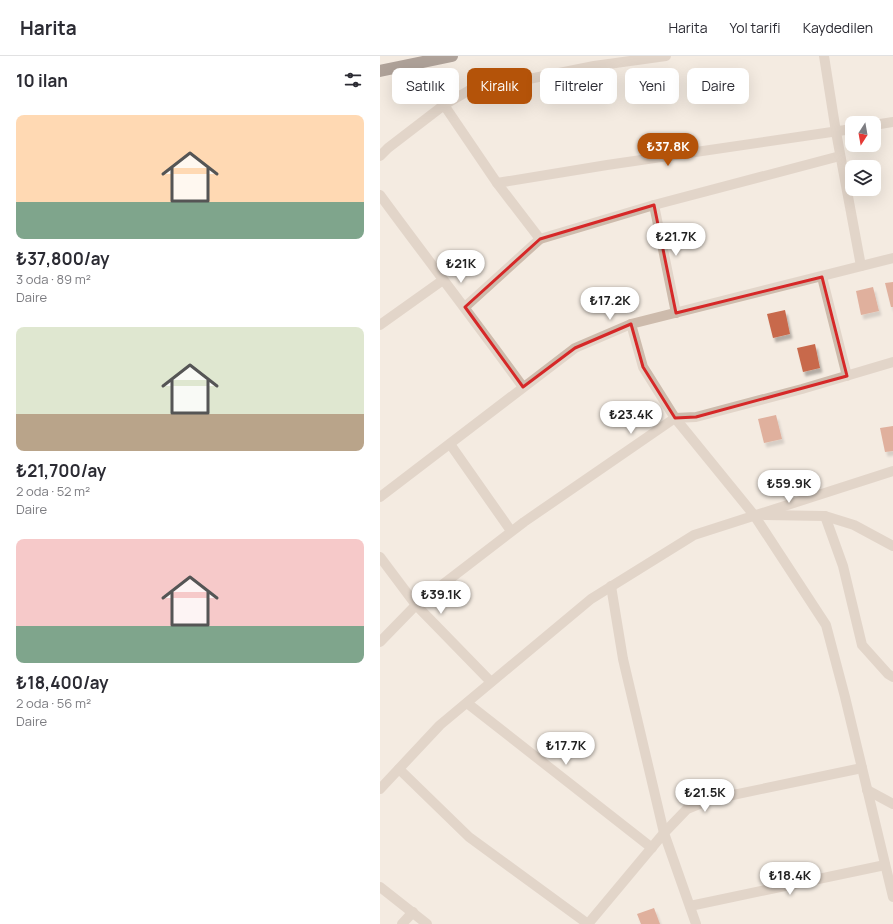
<!DOCTYPE html>
<html lang="tr">
<meta charset="utf-8">
<style>
body{margin:0;font-family:Manrope,sans-serif;background:#f2f2f3;color:#2b2b33;height:100vh;display:flex;flex-direction:column;font-size:15px;white-space:nowrap}
*{box-sizing:border-box;margin:0}
p{font-size:13px;color:#7c7c81}
.icon{flex:none;width:22px;height:22px;fill:none;stroke:currentColor;stroke-width:2;stroke-linecap:round;stroke-linejoin:round}
.map{position:relative;flex:1;overflow:hidden}
.side{display:flex;flex-direction:column;background:#fff;width:380px}
.side>*{flex:none}
.guide{position:absolute;left:12px;top:12px;width:380px;height:36px;display:flex;gap:8px}
.needle{width:26px;rotate:191deg}
.tools{position:absolute;left:465px;top:60px;display:grid;gap:8px}
.tools a{display:grid;place-items:center;width:36px;height:36px;border-radius:8px;background:#fff;box-shadow:0 4px 16px #0002;font-size:20px}
.price{position:absolute;translate:-50% -34px;padding:0 9px;border-radius:14px;background:#fff;color:#222;font-size:13px;line-height:26px;filter:drop-shadow(0 1px 2px #0008)}
.price::after{content:'';position:absolute;left:50%;top:24px;width:12px;height:9px;margin-left:-6px;background:inherit;clip-path:polygon(0 0,100% 0,50% 100%)}
.price.active{background:#b45309;color:#fff}
ul{padding:0;list-style:none}
li{display:grid;align-content:center;gap:8px;height:212px;padding:0 16px}
li span{display:grid;place-items:center;height:124px;border-radius:8px;color:#555}
li>.icon{margin-inline-start:auto}
span .icon{width:72px;height:72px;fill:#fffc;stroke-width:1}
li b{font-size:17px}
h2{display:flex;justify-content:space-between;align-items:center;height:48px;padding:0 16px;font-size:17px}
.tag{padding:0 14px;border-radius:8px;background:#fff;box-shadow:0 4px 16px #0002;font-size:14px;line-height:36px}
.tag.active{background:#b45309;color:#fff}
header{display:flex;align-items:center;gap:24px;box-sizing:border-box;height:56px;padding:0 20px;background:#fff;border-bottom:1px solid #e1e1e2}
header strong{font-size:19px}
nav{display:flex;gap:22px;margin-inline-start:auto;font-size:14px}
main{display:flex;flex:1;min-height:0}
.map>svg:first-child{display:block}
.building{fill:#c8694b;filter:url(#shadow)}
.lines{fill:none;stroke-linecap:round;stroke-linejoin:round}
.minor{stroke:#cdbbac;stroke-width:10}
.highway{stroke:#5c4a42;stroke-width:12}
.marked{fill:none;stroke:#d62828;stroke-width:3;stroke-linejoin:round}
</style>
<header>
<strong>Harita</strong>
<nav><a>Harita</a><a>Yol tarifi</a><a>Kaydedilen</a></nav>
</header>
<main>
<section class="side">
<h2>10 ilan<svg class="icon" aria-label="filters" viewBox="0 0 24 24"><path d="M4 7h16M4 17h16"/><circle cx="9" cy="7" r="2"/><circle cx="15" cy="17" r="2"/></svg></h2>
<ul>
<li><span style="background:linear-gradient(#ffd9b3 70%,#7fa58c 0)"><svg class="icon" aria-label="home" viewBox="0 0 24 24"><path d="M3 11l9-7 9 7M6 9v11h12V9"/></svg></span><div><b>₺37,800/ay</b><p>3 oda · 89 m²</p><p>Daire</p></div></li>
<li><span style="background:linear-gradient(#dfe7d0 70%,#b9a48a 0)"><svg class="icon" aria-label="home" viewBox="0 0 24 24"><path d="M3 11l9-7 9 7M6 9v11h12V9"/></svg></span><div><b>₺21,700/ay</b><p>2 oda · 52 m²</p><p>Daire</p></div></li>
<li><span style="background:linear-gradient(#f6c9c9 70%,#7fa58c 0)"><svg class="icon" aria-label="home" viewBox="0 0 24 24"><path d="M3 11l9-7 9 7M6 9v11h12V9"/></svg></span><div><b>₺18,400/ay</b><p>2 oda · 56 m²</p><p>Daire</p></div></li>
</ul>
</section>
<div class="map">
<svg width="513" height="868" viewBox="0 0 513 868">
<defs>
<filter id="shadow"><feDropShadow dx="2.5" dy="4.5" stdDeviation="1" flood-color="#0004"/></filter>
</defs>
<rect width="100%" height="100%" fill="#f4ebe1"/>
<g class="building">
<polygon points="513,226 513,251 511,251 505,227"/>
<polygon points="493,231 499,255 481,259 476,235"/>
<polygon points="405,254 410,278 393,282 387,258"/>
<polygon points="435,288 440,312 423,316 417,292"/>
<polygon points="396,359 402,383 384,387 378,363"/>
<polygon points="513,370 513,395 505,396 500,372"/>
<polygon points="274,852 280,868 261,868 257,858"/>
</g>
<g class="lines">
<g class="minor">
<polyline points="444,0 456,76 481,210"/>
<polyline points="64,49 117,127 160,183"/>
<polyline points="494,69 513,66"/>
<polyline points="0,100 8,92 64,49 88,35 214,10 286,0"/>
<polyline points="117,127 227,109 472,73"/>
<path d="M0 139C47 203 96 266 143 331"/>
<polyline points="274,149 296,257"/>
<polyline points="442,221 467,320"/>
<polyline points="85,251 160,183 274,149 460,100"/>
<polyline points="251,268 263,311 295,362 374,459 446,569 465,641 513,841"/>
<polyline points="0,269 63,224"/>
<polyline points="70,388 131,475"/>
<polyline points="0,441 195,292 251,268 513,202"/>
<polyline points="384,459 445,460 474,469 513,490"/>
<polyline points="445,460 463,510 482,589 508,618 513,621"/>
<polyline points="0,501 36,549 111,626"/>
<polyline points="231,530 243,603 284,777 316,868"/>
<polyline points="0,586 36,549 144,466 295,362 316,361 422,333 513,306"/>
<polyline points="87,647 272,792"/>
<polyline points="19,713 89,781 208,868"/>
<polyline points="0,733 60,669 211,543 314,479 513,415"/>
<polyline points="487,734 513,748"/>
<polyline points="0,831 47,868"/>
<polyline points="310,850 505,809"/>
<polyline points="22,868 33,856"/>
<polyline points="208,868 284,777 307,753 329,744 482,712"/>
</g>
<polyline class="highway" points="0,15 72,0"/>
</g>
<path d="M0 0H513V868H0ZM274 149 296 257 442 221 467 320 316 361 295 362 263 311 251 268 195 292 143 331 85 251 160 183Z" fill="#f4ebe1" fill-opacity=".55" fill-rule="evenodd"/>
<path class="marked" d="M274 149 296 257 442 221 467 320 316 361 295 362 263 311 251 268 195 292 143 331 85 251 160 183Z"/>
</svg>
<div class="tools">
<a><svg class="needle" viewBox="-14 -14 28 28"><path d="M0-13l5 13h-10z" fill="#e53935"/><path d="M0 13l5-13h-10z" fill="#7c7c81"/></svg></a>
<a><svg class="icon" aria-label="layers" viewBox="0 0 24 24"><path d="M12 4l9 5-9 5-9-5zM3 14l9 5 9-5"/></svg></a>
</div>
<b class="price active" style="left:288px;top:111px">₺37.8K</b>
<b class="price" style="left:296px;top:201px">₺21.7K</b>
<b class="price" style="left:81px;top:228px">₺21K</b>
<b class="price" style="left:230px;top:265px">₺17.2K</b>
<b class="price" style="left:251px;top:379px">₺23.4K</b>
<b class="price" style="left:409px;top:448px">₺59.9K</b>
<b class="price" style="left:61px;top:559px">₺39.1K</b>
<b class="price" style="left:186px;top:710px">₺17.7K</b>
<b class="price" style="left:325px;top:757px">₺21.5K</b>
<b class="price" style="left:410px;top:840px">₺18.4K</b>
<div class="guide">
<a class="tag">Satılık</a>
<a class="tag active">Kiralık</a>
<a class="tag">Filtreler</a>
<a class="tag">Yeni</a>
<a class="tag">Daire</a>
</div>
</div>
</main>
